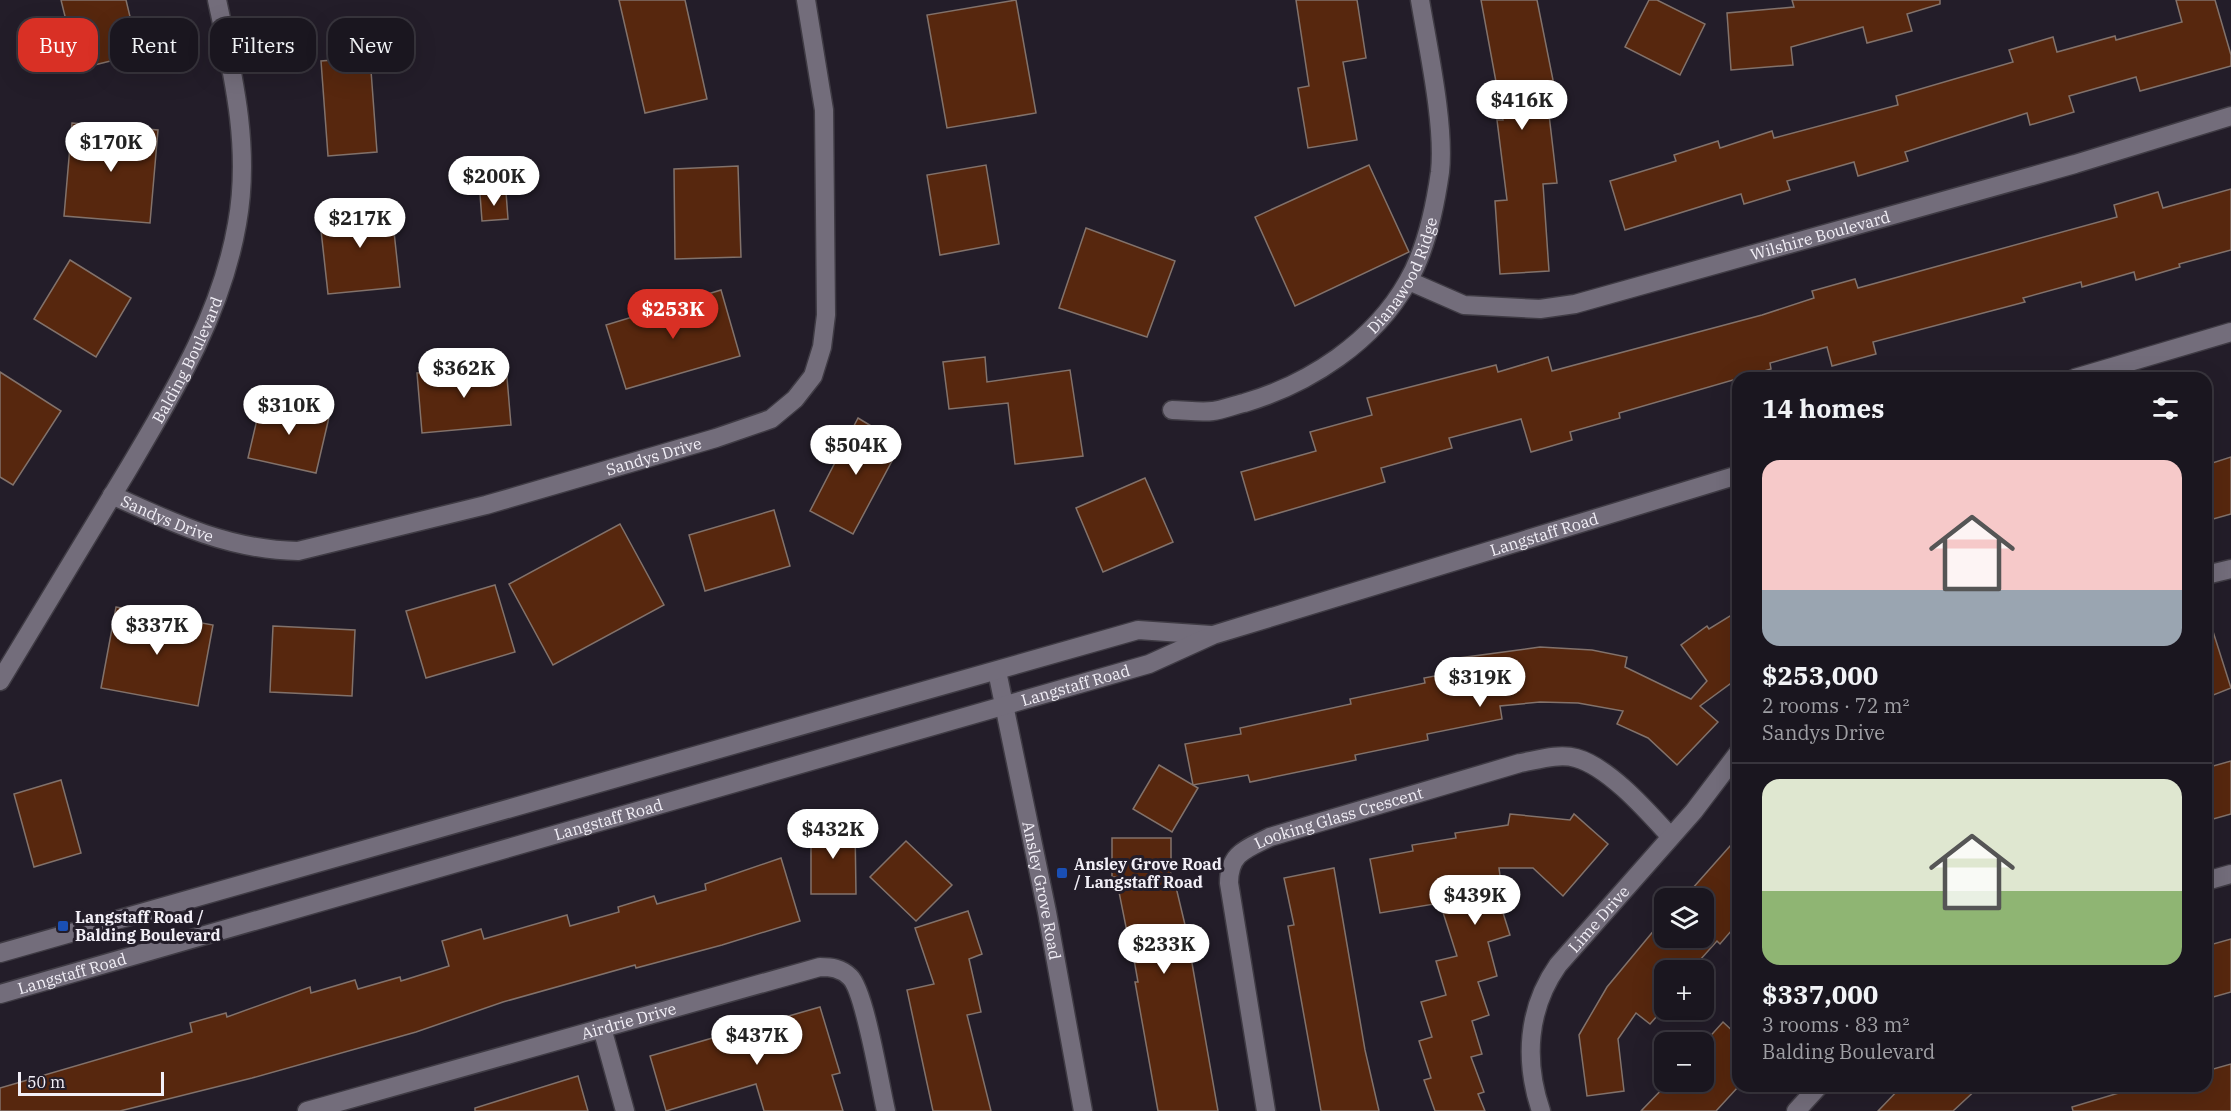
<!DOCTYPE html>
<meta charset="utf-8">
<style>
body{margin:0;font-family:"IBM Plex Serif",serif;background:#231f28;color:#f1f3f6;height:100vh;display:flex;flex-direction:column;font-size:22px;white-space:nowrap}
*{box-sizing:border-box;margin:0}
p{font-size:20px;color:#9f9fa4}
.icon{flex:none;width:33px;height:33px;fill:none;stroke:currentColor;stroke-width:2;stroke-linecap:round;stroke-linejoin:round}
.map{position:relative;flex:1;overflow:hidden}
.side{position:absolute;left:1732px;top:372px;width:480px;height:720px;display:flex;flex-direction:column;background:#1a161f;border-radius:18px;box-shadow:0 6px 24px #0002,0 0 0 2px #38353d}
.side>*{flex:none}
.banner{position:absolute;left:18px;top:18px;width:570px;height:54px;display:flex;gap:12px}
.fabs{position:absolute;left:1654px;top:888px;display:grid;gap:12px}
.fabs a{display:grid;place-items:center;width:60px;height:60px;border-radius:12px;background:#1a161f;box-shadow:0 6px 24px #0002,0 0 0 2px #38353d;font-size:30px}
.scale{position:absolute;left:18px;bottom:15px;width:146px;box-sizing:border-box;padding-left:6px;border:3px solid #f2eff7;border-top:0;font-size:16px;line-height:21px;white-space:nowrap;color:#f2eff7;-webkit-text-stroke:4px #231d29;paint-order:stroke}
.price{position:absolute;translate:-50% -51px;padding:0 14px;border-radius:21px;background:#fff;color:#222;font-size:20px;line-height:39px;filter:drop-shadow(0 2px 3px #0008)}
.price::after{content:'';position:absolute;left:50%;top:36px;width:18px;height:14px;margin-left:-9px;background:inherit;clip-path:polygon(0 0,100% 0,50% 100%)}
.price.current{background:#d93025;color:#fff}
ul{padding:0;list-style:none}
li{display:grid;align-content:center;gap:12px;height:318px;padding:0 30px}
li+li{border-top:2px solid #38353d}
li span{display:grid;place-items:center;height:186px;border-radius:18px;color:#555}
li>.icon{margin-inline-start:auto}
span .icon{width:108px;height:108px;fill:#fffc;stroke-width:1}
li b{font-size:26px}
h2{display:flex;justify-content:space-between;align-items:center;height:72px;padding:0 30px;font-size:26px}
.pill{padding:0 21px;border-radius:18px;background:#1a161f;box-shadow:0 6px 24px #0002,0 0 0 2px #38353d;font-size:21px;line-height:54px}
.pill.current{background:#d93025;color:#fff}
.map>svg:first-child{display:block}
.building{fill:#57270e;stroke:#82726b;stroke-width:1.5}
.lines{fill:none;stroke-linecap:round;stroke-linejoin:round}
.street-casing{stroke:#3f3b44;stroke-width:21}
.secondary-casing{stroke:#3f3b44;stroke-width:21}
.street{stroke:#736d7b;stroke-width:18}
.secondary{stroke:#736d7b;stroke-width:18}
.transit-dot{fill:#1a4fb4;stroke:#231d29;stroke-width:2}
.labels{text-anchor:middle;stroke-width:6;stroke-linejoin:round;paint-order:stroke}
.street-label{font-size:16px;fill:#f2eff7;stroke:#231d29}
.poi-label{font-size:16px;font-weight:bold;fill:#f2eff7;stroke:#231d29;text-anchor:start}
</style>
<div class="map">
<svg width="2231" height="1111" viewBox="0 0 2231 1111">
<rect width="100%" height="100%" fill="#231d29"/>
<g class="building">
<polygon points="61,0 126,0 139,54 78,69"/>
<polygon points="619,0 685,0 707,99 645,113"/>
<polygon points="1016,0 1036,113 947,128 927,15"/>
<polygon points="1296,0 1357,0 1366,58 1343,62 1357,140 1308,148 1298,88 1309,86"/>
<polygon points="1481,0 1537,0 1558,105 1548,106 1557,183 1543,184 1549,271 1500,274 1495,201 1507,200 1497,120 1503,120"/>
<polygon points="1649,0 1657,0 1705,24 1680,75 1625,47"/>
<polygon points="1792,0 1940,0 1940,4 1907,14 1912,31 1867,43 1863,27 1791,47 1793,65 1731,70 1727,13 1794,7"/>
<polygon points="2176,0 2215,0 2231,55 2231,66 2140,91 2136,77 2069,96 2074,112 2030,125 2027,113 1905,152 1908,161 1858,176 1854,162 1787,181 1790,190 1744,204 1741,194 1625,230 1610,181 1676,161 1674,155 1718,141 1720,148 1772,131 1774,138 1898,105 1896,96 2013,62 2009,50 2053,37 2057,52 2115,36 2116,40 2182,22"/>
<polygon points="370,57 377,152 328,156 321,61"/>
<polygon points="72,123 158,130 150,223 64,216"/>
<polygon points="986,165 999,244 940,255 927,175"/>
<polygon points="1369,165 1409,252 1295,306 1255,217"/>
<polygon points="738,166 741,257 675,259 674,169"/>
<polygon points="2231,189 2231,250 2179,264 2180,267 2136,280 2134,272 2082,287 2081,282 2023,298 2025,302 1873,342 1876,354 1832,366 1827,347 1770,363 1771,369 1619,413 1620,418 1570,432 1572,440 1531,452 1521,419 1449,438 1452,448 1381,468 1385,482 1255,520 1241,472 1316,451 1310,432 1372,415 1367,398 1496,365 1498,372 1548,357 1552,371 1762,315 1814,298 1812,291 1855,279 1858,288 2117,217 2114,205 2158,192 2163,208"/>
<polygon points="506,192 508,219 482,221 480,194"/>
<polygon points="391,204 400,287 328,294 319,212"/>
<polygon points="1086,228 1175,261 1147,337 1059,308"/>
<polygon points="70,260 131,298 96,357 34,319"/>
<polygon points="721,290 740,356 626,389 606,325"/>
<polygon points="985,357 987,382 1070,370 1083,456 1015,464 1008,403 949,409 943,362"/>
<polygon points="506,366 511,425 422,433 417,373"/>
<polygon points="0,372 61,411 13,485 0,477"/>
<polygon points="262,398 330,413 316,473 248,458"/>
<polygon points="858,418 901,444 853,534 810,511"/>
<polygon points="2231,457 2231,514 2206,521 2206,465"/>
<polygon points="1145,478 1173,542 1103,572 1076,508"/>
<polygon points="774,510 790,566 705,591 689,535"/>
<polygon points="620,524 664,605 553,665 509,584"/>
<polygon points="495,585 515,652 426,678 406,611"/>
<polygon points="116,607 213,625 198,706 101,688"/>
<polygon points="1738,611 1738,678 1700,706 1718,722 1677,765 1648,738 1617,724 1623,711 1578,703 1540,702 1500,706 1502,719 1427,734 1428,740 1355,755 1356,760 1250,782 1248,775 1193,785 1185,744 1241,734 1240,728 1351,704 1350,699 1425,683 1424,678 1461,671 1459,658 1540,647 1592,650 1627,657 1625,667 1691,699 1707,681 1681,645 1707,626 1709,629"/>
<polygon points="2206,622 2210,622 2231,688 2206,698"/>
<polygon points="273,626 355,630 352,696 270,692"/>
<polygon points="2231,761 2231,814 2206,821 2206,768"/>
<polygon points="1159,765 1198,788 1172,832 1133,809"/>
<polygon points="61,780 81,853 34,867 14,794"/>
<polygon points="1510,814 1570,820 1574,814 1608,844 1563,896 1533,868 1499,868 1501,883 1494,884 1510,935 1488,942 1497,976 1478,982 1489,1015 1472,1021 1482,1054 1471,1057 1484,1092 1478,1094 1485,1111 1435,1111 1424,1080 1431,1078 1419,1041 1432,1037 1421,1002 1446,995 1436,961 1457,956 1440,903 1380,913 1370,859 1413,851 1412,845 1456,838 1455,833 1508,825"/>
<polygon points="811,826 855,826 856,894 811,894"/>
<polygon points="1738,837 1738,923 1720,944 1717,941 1691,970 1665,970 1665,1007 1650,1024 1636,1013 1618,1039 1624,1091 1587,1096 1579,1035 1607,987 1665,917 1665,938 1704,938 1704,898 1684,898"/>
<polygon points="1112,838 1171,838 1171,884 1175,883 1186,929 1218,1111 1158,1111 1135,982 1138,982 1129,931 1127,932 1116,877 1112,877"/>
<polygon points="906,841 952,885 916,921 870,877"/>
<polygon points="781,858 800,921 722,945 636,968 635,965 503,1002 416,1032 252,1078 120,1111 0,1111 0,1088 192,1032 190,1023 226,1013 227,1017 310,987 311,993 355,980 358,989 400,977 401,981 449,966 442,941 481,929 484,939 567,915 570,926 619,912 618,907 654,896 657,904 706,890 705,884"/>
<polygon points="1334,868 1365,1050 1379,1111 1321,1111 1288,926 1294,925 1284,878"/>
<polygon points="968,911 982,954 969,959 981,1012 967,1015 991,1111 933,1111 907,990 934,984 915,928"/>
<polygon points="2231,939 2231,992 2206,999 2206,946"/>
<polygon points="820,1007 840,1073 832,1075 843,1111 764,1111 756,1084 666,1111 650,1056"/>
<polygon points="1723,1022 1738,1036 1738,1087 1716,1111 1641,1111 1669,1082 1704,1082 1704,1043"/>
<polygon points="2231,1064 2231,1111 2073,1111 2072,1107 2142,1086 2206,1086 2206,1071"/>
<polygon points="578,1076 588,1111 475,1111 475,1108"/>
<polygon points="1902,1086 1980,1086 1953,1111 1878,1111"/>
</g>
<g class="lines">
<defs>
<g id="street">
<path id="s1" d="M1409 281 1464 305 1540 309 1575 304 2075 164 2231 116"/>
<path id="s2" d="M1172 410C1185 410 1200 413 1213 411 1223 410 1234 405 1244 403 1309 384 1374 342 1408 281 1426 250 1435 207 1440 172 1445 125 1428 48 1420 0"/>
<path id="s3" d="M112 495C173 523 230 550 298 551L486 505 716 438 771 419 795 399 813 376 822 347 826 315 824 110 806 0"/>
<polyline points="2206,575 2231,569"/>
<path id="s4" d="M0 681C42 611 85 541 127 471 173 393 221 316 237 224 251 148 233 74 217 0"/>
<polyline points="602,1028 625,1111"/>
<path id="s5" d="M307 1111 820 967C831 967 841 968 850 977 865 991 880 1086 886 1111"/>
<path id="s6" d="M1266 1111 1229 883C1229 853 1246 849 1270 837L1520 763C1537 760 1559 753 1576 758 1609 767 1648 812 1670 836"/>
<path id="s7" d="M1541 1111C1524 1061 1527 1009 1558 965L1694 811 1738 753"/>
</g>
<g id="secondary">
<polyline points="2075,378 2231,332"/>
<path id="s8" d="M997 671 1047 912 1083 1111"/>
<polyline points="2206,881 2231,874"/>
<polyline points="0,953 1138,630 1211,635"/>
<path id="s9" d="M0 994 1149 664 1213 635 1738 475"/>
<polyline points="1796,1111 1819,1086"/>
</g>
</defs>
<use href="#street" class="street-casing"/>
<use href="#secondary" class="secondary-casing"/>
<use href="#street" class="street"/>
<use href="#secondary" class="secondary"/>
</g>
<g class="transit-dot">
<rect x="1056" y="867" width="12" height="12" rx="3"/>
<rect x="57" y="920" width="12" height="12" rx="3"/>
</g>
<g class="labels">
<g class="street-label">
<text dy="6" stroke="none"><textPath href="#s1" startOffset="426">Wilshire Boulevard</textPath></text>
<text dy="6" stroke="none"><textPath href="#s2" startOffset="285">Dianawood Ridge</textPath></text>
<text dy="6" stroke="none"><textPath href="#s4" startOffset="372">Balding Boulevard</textPath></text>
<text dy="6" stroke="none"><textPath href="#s3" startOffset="564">Sandys Drive</textPath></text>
<text dy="6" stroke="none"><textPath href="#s3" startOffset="60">Sandys Drive</textPath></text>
<text dy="6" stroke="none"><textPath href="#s9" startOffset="1612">Langstaff Road</textPath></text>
<text dy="6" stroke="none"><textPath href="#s9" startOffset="1119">Langstaff Road</textPath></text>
<text dy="6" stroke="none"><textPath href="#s9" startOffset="633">Langstaff Road</textPath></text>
<text dy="6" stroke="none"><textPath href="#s6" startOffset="369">Looking Glass Crescent</textPath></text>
<text dy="6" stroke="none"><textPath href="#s8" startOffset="224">Ansley Grove Road</textPath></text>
<text dy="6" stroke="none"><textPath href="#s7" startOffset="214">Lime Drive</textPath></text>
<text dy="6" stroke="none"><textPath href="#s9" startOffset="75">Langstaff Road</textPath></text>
<text dy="6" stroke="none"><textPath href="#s5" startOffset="334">Airdrie Drive</textPath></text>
</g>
<g class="poi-label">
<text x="1074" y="870">Ansley Grove Road<tspan x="1074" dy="18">/ Langstaff Road</tspan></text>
<text x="75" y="923">Langstaff Road /<tspan x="75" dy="18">Balding Boulevard</tspan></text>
</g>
</g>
</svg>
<div class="fabs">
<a><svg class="icon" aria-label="layers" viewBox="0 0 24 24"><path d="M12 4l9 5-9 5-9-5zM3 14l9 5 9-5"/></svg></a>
<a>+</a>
<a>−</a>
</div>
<div class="scale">50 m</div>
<b class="price" style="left:1522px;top:131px">$416K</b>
<b class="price" style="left:111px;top:173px">$170K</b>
<b class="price" style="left:494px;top:207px">$200K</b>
<b class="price" style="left:360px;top:249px">$217K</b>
<b class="price current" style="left:673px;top:340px">$253K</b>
<b class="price" style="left:464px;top:399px">$362K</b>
<b class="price" style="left:289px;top:436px">$310K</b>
<b class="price" style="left:856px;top:476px">$504K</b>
<b class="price" style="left:157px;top:656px">$337K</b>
<b class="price" style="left:1480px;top:708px">$319K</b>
<b class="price" style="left:833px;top:860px">$432K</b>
<b class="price" style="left:1475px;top:926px">$439K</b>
<b class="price" style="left:1164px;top:975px">$233K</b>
<b class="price" style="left:757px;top:1066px">$437K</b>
<div class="banner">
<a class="pill current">Buy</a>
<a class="pill">Rent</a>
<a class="pill">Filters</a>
<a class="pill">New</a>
</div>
<section class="side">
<h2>14 homes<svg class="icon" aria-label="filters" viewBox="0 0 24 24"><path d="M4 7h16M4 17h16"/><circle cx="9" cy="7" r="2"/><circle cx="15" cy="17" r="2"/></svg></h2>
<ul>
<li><span style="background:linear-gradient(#f6c9c9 70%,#9aa5b1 0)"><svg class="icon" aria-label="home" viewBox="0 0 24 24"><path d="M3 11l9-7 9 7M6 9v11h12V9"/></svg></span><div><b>$253,000</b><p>2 rooms · 72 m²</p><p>Sandys Drive</p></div></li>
<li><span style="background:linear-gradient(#dfe7d0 60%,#8fb573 0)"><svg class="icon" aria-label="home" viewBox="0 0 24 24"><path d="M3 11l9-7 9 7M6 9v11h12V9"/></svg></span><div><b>$337,000</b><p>3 rooms · 83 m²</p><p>Balding Boulevard</p></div></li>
</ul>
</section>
</div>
